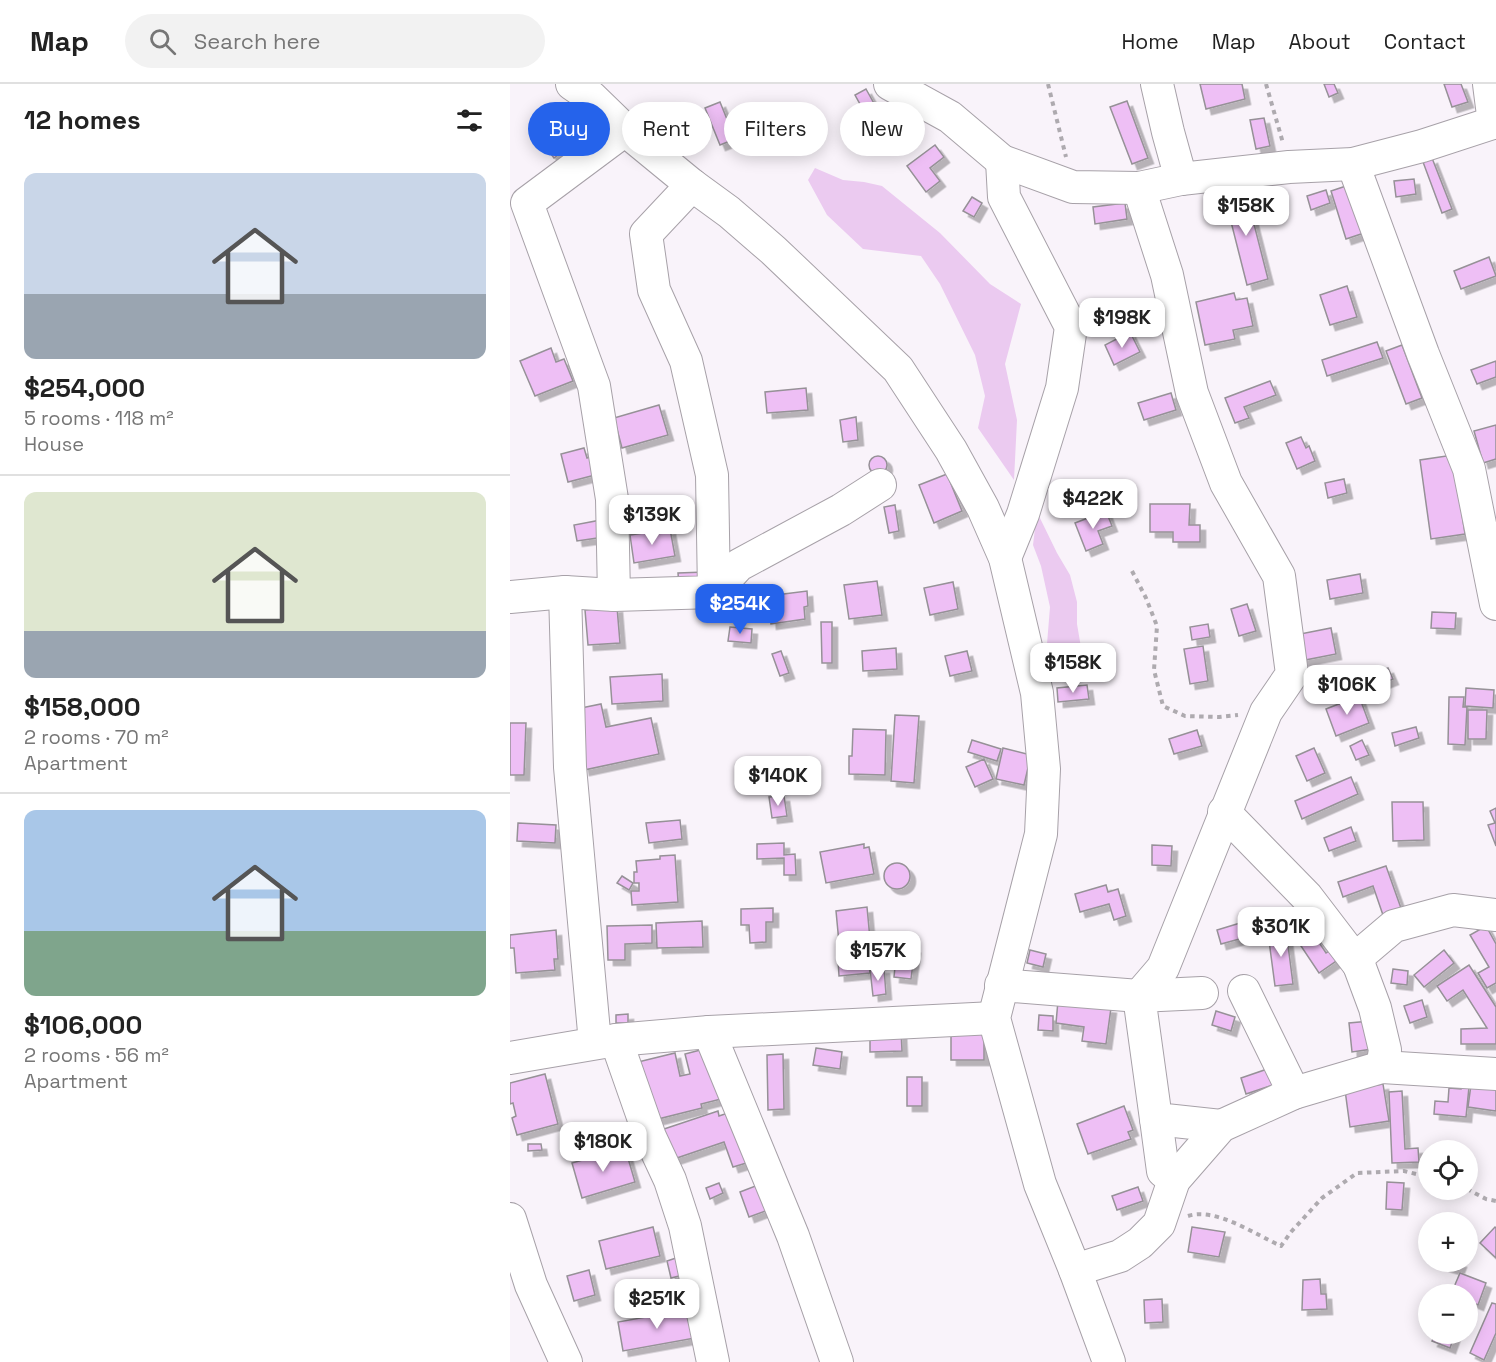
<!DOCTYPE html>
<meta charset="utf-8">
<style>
body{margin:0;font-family:"Space Grotesk",sans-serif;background:#f2f2f2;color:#222;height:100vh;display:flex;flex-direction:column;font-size:22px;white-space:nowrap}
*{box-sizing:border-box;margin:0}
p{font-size:20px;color:#767676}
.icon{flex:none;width:33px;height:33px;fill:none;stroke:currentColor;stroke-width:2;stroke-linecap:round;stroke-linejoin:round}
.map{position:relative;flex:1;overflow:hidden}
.panel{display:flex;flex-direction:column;background:#fff;width:510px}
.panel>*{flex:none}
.banner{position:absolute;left:18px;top:18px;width:570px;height:54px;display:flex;gap:12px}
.tools{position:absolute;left:908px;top:1056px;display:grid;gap:12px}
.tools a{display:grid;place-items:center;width:60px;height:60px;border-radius:50%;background:#fff;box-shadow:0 3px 15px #0003;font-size:30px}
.price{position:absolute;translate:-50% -51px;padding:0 14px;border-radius:12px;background:#fff;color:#222;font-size:20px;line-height:39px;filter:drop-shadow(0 2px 3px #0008)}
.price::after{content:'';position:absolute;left:50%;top:36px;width:18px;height:14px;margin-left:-9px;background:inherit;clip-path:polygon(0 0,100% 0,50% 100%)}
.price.on{background:#2563eb;color:#fff}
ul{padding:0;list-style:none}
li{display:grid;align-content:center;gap:12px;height:318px;padding:0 24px}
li+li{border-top:2px solid #e0e0e0}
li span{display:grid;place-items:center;height:186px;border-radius:12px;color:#555}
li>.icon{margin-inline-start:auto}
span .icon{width:108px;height:108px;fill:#fffc;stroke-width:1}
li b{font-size:26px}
h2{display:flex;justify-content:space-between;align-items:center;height:72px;padding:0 24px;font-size:26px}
.chip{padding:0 21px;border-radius:27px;background:#fff;box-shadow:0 3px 15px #0003;font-size:21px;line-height:54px}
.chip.on{background:#2563eb;color:#fff}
header{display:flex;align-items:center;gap:36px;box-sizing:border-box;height:84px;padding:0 30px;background:#fff;border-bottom:2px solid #e0e0e0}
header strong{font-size:28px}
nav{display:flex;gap:33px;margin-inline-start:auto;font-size:21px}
.search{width:420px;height:54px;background:#f2f2f2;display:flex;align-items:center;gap:15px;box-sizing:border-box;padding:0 21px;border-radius:33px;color:#767676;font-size:22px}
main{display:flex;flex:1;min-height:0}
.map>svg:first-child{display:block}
.green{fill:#ebcaf0}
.building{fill:#eebff5;stroke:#969197;stroke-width:1.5;filter:url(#shadow)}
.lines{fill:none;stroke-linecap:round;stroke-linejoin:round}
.minor-casing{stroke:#a7a1a8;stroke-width:34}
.path{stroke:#aeaaaf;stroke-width:4;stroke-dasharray:4.5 4.5;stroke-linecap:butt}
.minor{stroke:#fff;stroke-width:32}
</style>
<header>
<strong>Map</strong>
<div class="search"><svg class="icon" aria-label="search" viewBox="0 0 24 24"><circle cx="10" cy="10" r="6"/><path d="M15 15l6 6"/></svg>Search here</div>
<nav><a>Home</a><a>Map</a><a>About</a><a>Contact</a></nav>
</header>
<main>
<section class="panel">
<h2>12 homes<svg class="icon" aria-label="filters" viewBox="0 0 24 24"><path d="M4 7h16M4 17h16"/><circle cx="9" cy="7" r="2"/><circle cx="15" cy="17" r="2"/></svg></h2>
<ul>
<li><span style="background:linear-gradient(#c9d6e8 65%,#9aa5b1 0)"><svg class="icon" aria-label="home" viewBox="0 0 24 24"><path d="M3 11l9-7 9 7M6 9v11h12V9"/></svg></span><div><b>$254,000</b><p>5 rooms · 118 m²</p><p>House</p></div></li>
<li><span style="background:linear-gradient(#dfe7d0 75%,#9aa5b1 0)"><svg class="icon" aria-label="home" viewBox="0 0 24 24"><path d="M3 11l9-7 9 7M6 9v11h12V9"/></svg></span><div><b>$158,000</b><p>2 rooms · 70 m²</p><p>Apartment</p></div></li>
<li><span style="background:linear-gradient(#a9c7e8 65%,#7fa58c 0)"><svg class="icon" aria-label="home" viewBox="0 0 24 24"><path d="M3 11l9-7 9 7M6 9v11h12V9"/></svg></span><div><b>$106,000</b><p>2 rooms · 56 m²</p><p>Apartment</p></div></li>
</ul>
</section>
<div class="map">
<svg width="986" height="1278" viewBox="0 0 986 1278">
<defs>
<filter id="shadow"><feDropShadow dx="5.5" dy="5.5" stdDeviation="0" flood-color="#0004"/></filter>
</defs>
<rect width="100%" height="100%" fill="#f9f3fa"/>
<g class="green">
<polygon points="305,84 333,96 354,98 372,102 430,149 480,200 511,220 495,280 507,336 504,396 468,344 475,312 465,271 430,200 411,172 353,165 317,131 298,96"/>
<polygon points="527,428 547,469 560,491 567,518 567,540 575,587 543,589 537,560 540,523 531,482 523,461"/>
</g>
<g class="building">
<polygon points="690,0 732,0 735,15 696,25"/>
<polygon points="814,0 824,0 828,9 819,13"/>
<polygon points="934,0 951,0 958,18 942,23"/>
<polygon points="356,5 377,43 366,49 345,11"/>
<polygon points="617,17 638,74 622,80 600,23"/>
<polygon points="210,18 225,55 210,61 195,24"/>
<polygon points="754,34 760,62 746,65 740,36"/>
<polygon points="37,42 56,65 44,74 26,51"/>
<polygon points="425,61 434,73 420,84 430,97 416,108 397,82"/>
<polygon points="922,74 942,125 932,129 913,78"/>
<polygon points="904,95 906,110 886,113 884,97"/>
<polygon points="839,101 854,149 836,155 821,107"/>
<polygon points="735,105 758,195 737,201 714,110"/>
<polygon points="816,106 820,119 801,126 797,112"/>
<polygon points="462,113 472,119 464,133 453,127"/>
<polygon points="615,119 617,135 585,140 583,123"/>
<polygon points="979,173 986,192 951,205 944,187"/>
<polygon points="837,202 847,233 820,241 810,211"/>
<polygon points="724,209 726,216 737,214 743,242 723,246 725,255 695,261 686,218"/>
<polygon points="620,248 630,268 604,281 595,261"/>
<polygon points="867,258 873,274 817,292 812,276"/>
<polygon points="892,261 912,314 896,320 876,267"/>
<polygon points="41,264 46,278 54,275 63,297 25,312 10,277"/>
<polygon points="986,277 986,293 967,300 961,286"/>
<polygon points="760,297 766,311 734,323 739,334 725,339 715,314"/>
<polygon points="296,304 298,326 257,329 255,308"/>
<polygon points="661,309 666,326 634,336 628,319"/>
<polygon points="149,321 158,351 112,364 104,334"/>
<polygon points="346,333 348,356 333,358 330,336"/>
<polygon points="986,341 986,375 973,379 964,347"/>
<polygon points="791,353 796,364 799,362 805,377 787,385 776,359"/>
<polygon points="74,364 77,374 80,373 85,391 58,398 51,370"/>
<polygon points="943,371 955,450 921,455 910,376"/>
<circle cx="368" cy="381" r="9"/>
<polygon points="437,390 452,427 424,439 409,401"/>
<polygon points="834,395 837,409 818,414 815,399"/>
<polygon points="640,420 680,420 679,441 690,441 690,458 663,458 663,448 640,448"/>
<polygon points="385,421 389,447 379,449 374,423"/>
<polygon points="596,427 602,442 588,447 593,460 576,467 565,439"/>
<polygon points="91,436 94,453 67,457 64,441"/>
<polygon points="160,445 165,472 124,479 120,451"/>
<polygon points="195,488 196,502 169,502 168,489"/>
<polygon points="850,490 853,509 820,515 817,496"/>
<polygon points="367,497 372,531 339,535 334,501"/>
<polygon points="443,498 448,525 420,531 414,504"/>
<polygon points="297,507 298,522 294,523 295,535 261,540 258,512"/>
<polygon points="737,520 746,547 729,552 721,525"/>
<polygon points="107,523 110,559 78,561 75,526"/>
<polygon points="922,528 946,529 945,545 921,544"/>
<polygon points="311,538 322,538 322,579 312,579"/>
<polygon points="698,540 700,553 682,556 680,543"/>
<polygon points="220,543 242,545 241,559 218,557"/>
<polygon points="821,544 826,570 790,577 785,551"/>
<polygon points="693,562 698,597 680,600 674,565"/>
<polygon points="386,564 387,585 353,587 352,567"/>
<polygon points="271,567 279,589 270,592 262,570"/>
<polygon points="457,567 462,587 440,592 435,572"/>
<polygon points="878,584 883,595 873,599 868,588"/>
<polygon points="152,590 153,617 102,620 100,593"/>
<polygon points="577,601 579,615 548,618 547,604"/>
<polygon points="956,604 984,606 983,624 955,622"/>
<polygon points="849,612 859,639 826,652 816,625"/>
<polygon points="939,613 954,613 953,623 957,623 955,661 938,660"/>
<polygon points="91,620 96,643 141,634 149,670 74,686 61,626"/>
<polygon points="958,626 977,626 976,655 958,655"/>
<polygon points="385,631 409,632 404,699 381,697"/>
<polygon points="0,639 16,639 14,691 0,691"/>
<polygon points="906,643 909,654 885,662 882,649"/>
<polygon points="343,645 376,646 375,691 339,690 339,672 342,672"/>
<polygon points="687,646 692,662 664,670 659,655"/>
<polygon points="462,656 491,665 487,677 458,668"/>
<polygon points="852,656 859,671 846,676 840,662"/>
<polygon points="493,664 521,671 514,701 486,695"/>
<polygon points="804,664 815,689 797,697 786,672"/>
<polygon points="474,675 483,695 465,703 456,683"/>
<polygon points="841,693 848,710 792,735 785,717"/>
<polygon points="274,712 277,732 262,734 259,713"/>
<polygon points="882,718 913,718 914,756 883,757"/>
<polygon points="986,724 986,762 978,741 985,739 980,727"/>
<polygon points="170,736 172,755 139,759 136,739"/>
<polygon points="8,739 46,741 45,759 7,757"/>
<polygon points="841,743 846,757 819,767 814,754"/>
<polygon points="274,759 274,771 285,770 286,791 274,791 274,774 247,775 247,760"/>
<polygon points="354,760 354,764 359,763 364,790 316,799 310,768"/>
<polygon points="642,761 662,762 661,782 642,781"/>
<polygon points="165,771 168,818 122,821 121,807 129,807 129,799 124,799 124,788 127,788 126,777 150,775 150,772"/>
<circle cx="387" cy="792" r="13"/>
<polygon points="876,782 892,827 874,834 863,802 833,813 828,798"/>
<polygon points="112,792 123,799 119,806 107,799"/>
<polygon points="596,801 598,808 608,805 616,832 604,836 599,820 570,828 565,810"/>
<polygon points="357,823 360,855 329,859 326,827"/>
<polygon points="263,824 263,838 256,838 256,858 240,859 239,841 231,841 231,825"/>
<polygon points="740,836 744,851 711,860 707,846"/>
<polygon points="192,837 193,863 147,864 146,839"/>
<polygon points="806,837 814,849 806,854 816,869 822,865 829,875 809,889 791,862 793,861 786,850"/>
<polygon points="142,841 142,859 115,860 115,876 98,876 97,842"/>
<polygon points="976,842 986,860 986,899 977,904 968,889 979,883 960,851"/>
<polygon points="46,846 48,875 44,875 45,886 6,889 4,864 0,864 0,851"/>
<polygon points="776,846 783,900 765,902 758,849"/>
<polygon points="387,862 405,864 401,895 384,893"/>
<polygon points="520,866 536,870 533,883 517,879"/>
<polygon points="934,866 944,879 914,903 904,891"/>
<polygon points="358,873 360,889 329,892 328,876"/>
<polygon points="959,881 986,923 986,960 951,960 951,945 977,944 953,906 937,917 927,902"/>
<polygon points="374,884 376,910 363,912 360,885"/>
<polygon points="883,885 898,887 897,901 881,899"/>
<polygon points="912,916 917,933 900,939 894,922"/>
<polygon points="548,917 601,924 596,960 572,957 574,943 546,939"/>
<polygon points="706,927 725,933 721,947 702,941"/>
<polygon points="118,930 118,939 106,939 106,931"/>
<polygon points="529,931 543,932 543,947 528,946"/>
<polygon points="860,937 862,965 842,968 839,939"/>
<polygon points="474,944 474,976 441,976 441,945"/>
<polygon points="360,946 391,946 392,967 360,968"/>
<polygon points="198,964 211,1015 191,1020 192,1024 148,1035 128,978 165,969 170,992 180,990 175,970"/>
<polygon points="306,964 332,968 330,985 303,981"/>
<polygon points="273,970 274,1025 258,1026 257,971"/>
<polygon points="766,982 772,998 736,1010 731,994"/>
<polygon points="35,990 48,1040 7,1051 2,1034 6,1032 3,1019 0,1020 0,999"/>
<rect x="397" y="993" width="15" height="29"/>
<polygon points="873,1000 879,1037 840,1043 835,1006"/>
<polygon points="961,1001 986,1004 986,1027 958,1023"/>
<polygon points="951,1003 959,1003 956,1033 924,1030 925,1017 938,1018 939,1004 951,1005"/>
<polygon points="892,1007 895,1065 908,1064 909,1078 882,1079 879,1008"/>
<polygon points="614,1022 623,1046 618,1048 621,1055 578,1070 567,1040"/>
<polygon points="227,1026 243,1077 223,1083 214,1058 158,1077 148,1047 208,1027 209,1032"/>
<polygon points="18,1060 31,1060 32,1066 18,1067"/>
<polygon points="115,1064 125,1098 72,1114 62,1079"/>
<polygon points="256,1098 266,1123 239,1133 230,1108"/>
<polygon points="877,1098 894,1099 892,1126 876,1125"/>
<polygon points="209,1099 213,1109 200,1115 196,1104"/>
<polygon points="628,1103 633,1117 607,1126 602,1112"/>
<polygon points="143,1143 150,1172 96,1185 89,1157"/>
<polygon points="682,1143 715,1148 709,1173 678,1168"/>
<polygon points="985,1143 986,1144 986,1174 970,1159"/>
<polygon points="172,1172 177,1190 161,1194 157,1177"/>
<polygon points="936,1178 951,1178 948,1186 934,1182"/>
<polygon points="79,1186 85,1211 64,1217 57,1192"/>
<polygon points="950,1189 976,1199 968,1221 959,1217 957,1221 957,1210 941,1210"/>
<polygon points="810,1195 811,1210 816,1210 817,1225 792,1226 793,1196"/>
<polygon points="652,1215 653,1238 635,1239 634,1216"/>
<polygon points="982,1219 986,1220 986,1249 974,1276 960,1269"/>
<polygon points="180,1225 185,1254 113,1267 108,1238"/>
<polygon points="925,1250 945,1250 940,1264 922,1257"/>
</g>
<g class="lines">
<defs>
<g id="minor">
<polyline points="62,0 81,13 115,46 182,101 219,128 263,166 388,285 441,366 473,424 495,474 527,609 534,685 531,750 484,934 530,1100 565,1186 599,1278"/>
<polyline points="380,0 440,33 492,77 563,103 629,104 671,95 779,83 843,80 912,62 986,38"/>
<polyline points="647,0 658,48 671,95"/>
<polyline points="979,0 984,39"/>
<polyline points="492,77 494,113 561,243 552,304 513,430 495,474"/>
<polyline points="843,80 913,270 959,385 986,520"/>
<polyline points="55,508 60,683 85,959"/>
<polyline points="204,508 229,481 331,426 370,401"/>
<polyline points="104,511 102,415 84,302 17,119 115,46"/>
<polyline points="0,513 55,508 104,511 204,508 202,391 176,277 144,206 136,150 182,101"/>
<polyline points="714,728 797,813 849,881"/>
<polyline points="491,901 629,912 653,884 756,628 782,590 769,492 716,399 682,309 657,191 629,104"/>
<polyline points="734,907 784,1009"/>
<polyline points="692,909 629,912 646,1035 711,1042"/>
<polyline points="199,948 283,1152 327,1278"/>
<polyline points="106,956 140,1053 160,1096 175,1142 203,1278"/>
<polyline points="0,974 106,956 199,948 484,934"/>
<polyline points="872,983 875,966 865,924 849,881 851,870 884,842 943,826 986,831"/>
<polyline points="646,1035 653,1087 664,1096"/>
<polyline points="0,1135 21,1201 56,1278"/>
<polyline points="565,1186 610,1172 630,1159 649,1140 664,1096 711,1042 784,1009 872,983 986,990"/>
</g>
</defs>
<use href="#minor" class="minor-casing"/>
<g class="path">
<polyline points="538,0 556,73"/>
<polyline points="756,0 773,59"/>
<polyline points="622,487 636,514 647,542 644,586 653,622 675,632 709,633 728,631"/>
<polyline points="957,1105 976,1115 986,1117"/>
<path d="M678 1132C706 1123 746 1151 771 1162L781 1148 812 1114 847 1089 894 1087 918 1093"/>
</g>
<use href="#minor" class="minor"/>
</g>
</svg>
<div class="tools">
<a><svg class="icon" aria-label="locate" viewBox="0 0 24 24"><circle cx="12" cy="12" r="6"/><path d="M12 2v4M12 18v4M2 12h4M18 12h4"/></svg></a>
<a>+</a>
<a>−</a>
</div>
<b class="price" style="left:736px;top:153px">$158K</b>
<b class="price" style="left:612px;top:265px">$198K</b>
<b class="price" style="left:583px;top:446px">$422K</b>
<b class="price" style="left:142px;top:462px">$139K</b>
<b class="price on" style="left:230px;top:551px">$254K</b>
<b class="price" style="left:563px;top:610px">$158K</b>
<b class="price" style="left:837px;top:632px">$106K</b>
<b class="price" style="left:268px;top:723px">$140K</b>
<b class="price" style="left:771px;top:874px">$301K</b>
<b class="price" style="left:368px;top:898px">$157K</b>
<b class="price" style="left:93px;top:1089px">$180K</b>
<b class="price" style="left:147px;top:1246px">$251K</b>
<div class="banner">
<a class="chip on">Buy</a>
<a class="chip">Rent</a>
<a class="chip">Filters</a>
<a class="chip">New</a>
</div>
</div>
</main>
